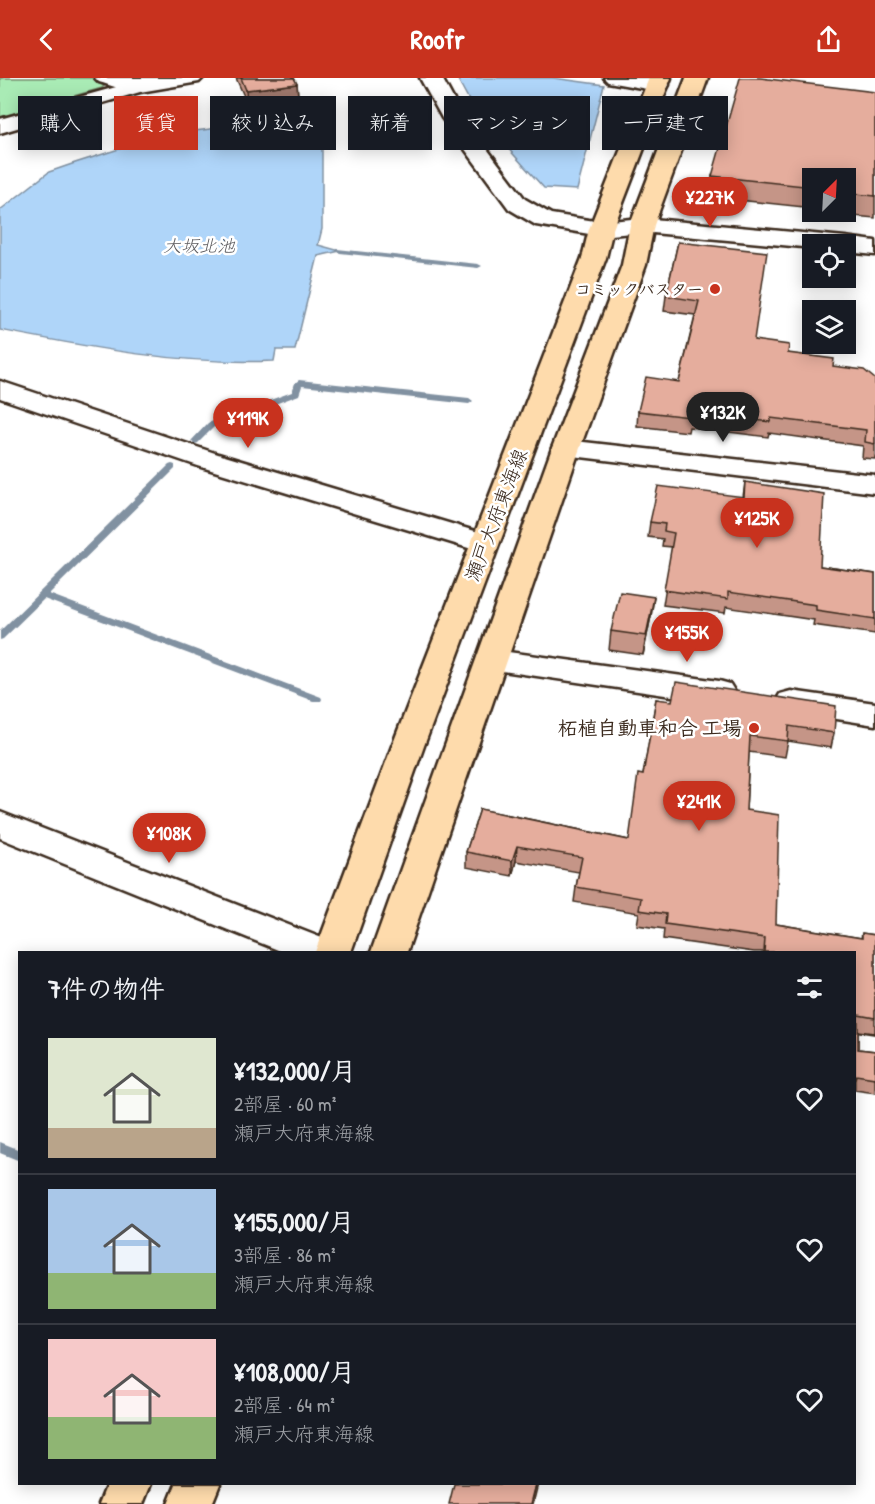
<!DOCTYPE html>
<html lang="ja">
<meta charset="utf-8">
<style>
body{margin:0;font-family:"Patrick Hand","Klee One",sans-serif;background:#242831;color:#f1f3f6;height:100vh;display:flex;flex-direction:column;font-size:22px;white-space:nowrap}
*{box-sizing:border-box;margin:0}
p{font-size:20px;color:#9ea1a6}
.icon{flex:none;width:33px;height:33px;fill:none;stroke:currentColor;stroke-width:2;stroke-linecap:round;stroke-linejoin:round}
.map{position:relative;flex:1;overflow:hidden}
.drawer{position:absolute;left:18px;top:873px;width:838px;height:534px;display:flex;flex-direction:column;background:#171b24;border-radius:0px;box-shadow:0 3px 15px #0003}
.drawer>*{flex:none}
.guide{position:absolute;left:18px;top:18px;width:840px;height:54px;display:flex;gap:12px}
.needle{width:39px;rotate:24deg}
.tools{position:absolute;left:802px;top:90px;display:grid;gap:12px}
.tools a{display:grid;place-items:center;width:54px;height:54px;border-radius:0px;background:#171b24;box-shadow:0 3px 15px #0003;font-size:30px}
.price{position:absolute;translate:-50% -51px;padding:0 14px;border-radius:21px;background:#c8321e;color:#fff;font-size:20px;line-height:39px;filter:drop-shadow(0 2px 3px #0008)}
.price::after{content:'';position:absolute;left:50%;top:36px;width:18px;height:14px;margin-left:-9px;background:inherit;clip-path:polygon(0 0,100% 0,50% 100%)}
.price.selected{background:#222;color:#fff}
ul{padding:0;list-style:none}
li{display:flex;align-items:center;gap:18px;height:150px;padding:0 30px}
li+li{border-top:2px solid #363941}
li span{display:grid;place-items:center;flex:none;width:168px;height:120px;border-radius:0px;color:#555}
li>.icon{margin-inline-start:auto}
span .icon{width:72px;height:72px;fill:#fffc;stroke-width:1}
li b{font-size:26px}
h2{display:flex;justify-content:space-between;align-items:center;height:72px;padding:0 30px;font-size:26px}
.pill{padding:0 21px;border-radius:0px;background:#171b24;box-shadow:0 3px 15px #0003;font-size:21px;line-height:54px}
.pill.selected{background:#c8321e;color:#fff}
header{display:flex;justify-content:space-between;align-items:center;height:78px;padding:0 30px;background:#c8321e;color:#fff;font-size:27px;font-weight:700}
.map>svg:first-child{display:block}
.green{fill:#a9ebb5;stroke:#728a6a;stroke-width:1.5}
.water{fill:#afd5f9;stroke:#8191a1;stroke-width:1.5}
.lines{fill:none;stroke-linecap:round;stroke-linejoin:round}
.stream{fill:#8191a1;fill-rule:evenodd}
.minor-casing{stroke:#3b2a1e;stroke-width:5}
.tertiary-casing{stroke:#3b2a1e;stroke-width:5}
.primary-casing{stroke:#3b2a1e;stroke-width:5}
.minor{fill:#fff;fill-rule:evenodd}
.tertiary{fill:#fff;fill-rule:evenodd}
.primary{fill:#fedbac;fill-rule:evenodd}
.wall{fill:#c59587;stroke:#3b2a1e;stroke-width:1.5}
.shaded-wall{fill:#a0796e;stroke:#3b2a1e;stroke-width:1.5}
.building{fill:#e5ad9d;stroke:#3b2a1e;stroke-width:1.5}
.poi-dot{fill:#c8321e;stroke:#fff;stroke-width:2}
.labels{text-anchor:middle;stroke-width:5;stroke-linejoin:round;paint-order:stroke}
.far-poi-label{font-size:16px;font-weight:bold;fill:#3b2a1e;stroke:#fff;text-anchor:end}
.far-water-label{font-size:18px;font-style:italic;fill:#5e5d60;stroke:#fff}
.street-label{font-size:20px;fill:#3b2a1e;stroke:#fff}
.poi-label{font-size:20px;font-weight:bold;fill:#3b2a1e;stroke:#fff;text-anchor:end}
</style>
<header><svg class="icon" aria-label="back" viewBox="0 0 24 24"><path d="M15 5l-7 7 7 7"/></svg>Roofr<svg class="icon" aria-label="share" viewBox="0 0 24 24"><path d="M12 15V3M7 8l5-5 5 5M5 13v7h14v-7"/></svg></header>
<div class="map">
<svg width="875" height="1426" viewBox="0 0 875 1426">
<rect width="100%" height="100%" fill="#fff"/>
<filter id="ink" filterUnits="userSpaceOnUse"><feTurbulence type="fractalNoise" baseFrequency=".0167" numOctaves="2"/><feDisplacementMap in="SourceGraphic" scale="12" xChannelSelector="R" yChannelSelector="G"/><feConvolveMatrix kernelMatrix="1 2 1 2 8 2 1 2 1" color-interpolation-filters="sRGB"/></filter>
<g filter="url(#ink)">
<polygon class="green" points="0,0 97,0 109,3 102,10 0,39"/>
<g class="water">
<polygon points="457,0 553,0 604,7 577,112 544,110 465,23 469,22"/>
<path d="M250 46 284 47 322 54V151L318 167 340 173 318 178 295 272H276L274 283C180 287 93 270 0 252V132L49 94 75 85 163 57Z"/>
</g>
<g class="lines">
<g class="stream">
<polygon points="337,171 478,186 482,188 478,190 340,175 336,173"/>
<polygon points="299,302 469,320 473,323 469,326 302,308 299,317 214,349 198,365 195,366 191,363 208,345 292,314 295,305"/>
<polygon points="172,386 175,387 175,391 49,516 321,619 322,621 321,623 313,623 44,521 3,561 0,562 0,553 169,387"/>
<polygon points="0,1064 20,1072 20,1083 0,1075"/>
</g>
<defs>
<g id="minor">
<path d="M95 0H158C142 22 120 10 99 4Z"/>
<polygon points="604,0 654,0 666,2 669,7 666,12 658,13 608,4"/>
<polygon points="0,303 218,376 495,459 499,466 495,473 485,475 198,388 0,320"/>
<polygon points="566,362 875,397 875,415 556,376 552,370 556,364"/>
<polygon points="493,572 719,603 730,606 735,614 730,622 719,625 482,590 478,583 482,576"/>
<polygon points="791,613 875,625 875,647 780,632 775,624 780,616"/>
<polygon points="0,734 332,864 337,874 283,874 0,760"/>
<polygon points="855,954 875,957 875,987 855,984"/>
</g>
<g id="tertiary">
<polygon points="149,0 203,0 199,4 140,14 0,55 0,41"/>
<polygon points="420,0 442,0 463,39 525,121 551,136 601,144 642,140 845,159 875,163 875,177 846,174 846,166 813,166 813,170 642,154 601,158 536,147 509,131 442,40"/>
</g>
<g id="primary">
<polygon points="649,0 671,0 613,151 606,180 424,668 351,874 315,874 392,668 582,180 589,151"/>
<polygon points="686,0 708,0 654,147 646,187 580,370 407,874 371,874 552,370 622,187 630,147"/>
<polygon points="107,1406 151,1406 143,1426 99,1426"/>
<polygon points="176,1406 220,1406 212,1426 168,1426"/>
</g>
</defs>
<use href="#minor" class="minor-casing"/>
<use href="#tertiary" class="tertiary-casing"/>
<use href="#primary" class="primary-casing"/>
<use href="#minor" class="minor"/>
<use href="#tertiary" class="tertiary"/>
<use href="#primary" class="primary"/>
</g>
<g class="wall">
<polygon points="236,0 294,0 297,6 298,18 247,25"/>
<polygon points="875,14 875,140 822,135 822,134 846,134 846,100 813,100 813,130 710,119 712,98"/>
<polygon points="678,164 754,262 788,275 875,301 875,381 862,380 863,368 769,355 768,359 689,349 688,354 637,348 638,333 679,304 695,237 664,233 666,218"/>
<polygon points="745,404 820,488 875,496 875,556 813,547 814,542 726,529 725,535 663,527 672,469 662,468 663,461 648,459 650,444 743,419"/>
<polygon points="654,519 651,538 643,577 609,572 611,553"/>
<polygon points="656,621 834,655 831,670 788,663 785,679 749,674 746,732 776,846 861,860 862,855 875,857 875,955 858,953 858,971 875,973 875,1015 855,1012 855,874 754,874 663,861 664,851 637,847 639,835 574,824 576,809 579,794 516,783 512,798 466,789 466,774 480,731 629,762 643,697"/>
</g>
<g class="shaded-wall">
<polygon points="297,6 298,18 247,25 246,12"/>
<polygon points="654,519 651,538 643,577 646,558"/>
<polygon points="517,768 516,783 512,798 512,783"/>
<polygon points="536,1406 538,1406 533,1426 531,1426"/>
</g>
<g class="building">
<polygon points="241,0 294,0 297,6 246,12"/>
<polygon points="740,0 760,0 875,14 875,118 846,115 846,100 813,100 813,109 712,98"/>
<polygon points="678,164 767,174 754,262 789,267 788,275 834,281 833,288 864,292 875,301 875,366 865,364 866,352 771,340 770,344 691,334 690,339 638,333 646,299 679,304 699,223 666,218"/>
<polygon points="745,404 824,416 820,488 875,496 875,541 816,532 816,527 728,514 728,521 664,512 674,455 664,453 665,446 650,444 658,408 744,419"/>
<polygon points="620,514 654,519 646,558 611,553"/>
<polygon points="676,604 836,628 834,655 789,648 788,663 750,658 746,732 779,737 776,846 862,860 862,855 875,857 875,940 858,937 858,971 875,973 875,1000 856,997 855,1001 855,874 764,874 765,860 665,846 666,836 639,832 641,820 576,809 582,779 517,768 512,783 466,774 480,731 629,762 638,696 643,697 656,621 672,623"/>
<polygon points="454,1406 536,1406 531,1426 449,1426"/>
</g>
</g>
<g class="poi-dot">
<circle cx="715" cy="211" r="6"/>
<circle cx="754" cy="650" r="6"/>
</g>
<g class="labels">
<g class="far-poi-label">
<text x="703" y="217">コミックバスター</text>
</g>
<g class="far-water-label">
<text x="199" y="174">大坂北池</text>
</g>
<g class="street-label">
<text transform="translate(496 437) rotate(-69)" y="7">瀬戸大府東海線</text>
</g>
<g class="poi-label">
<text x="742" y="657">柘植自動車和合 工場</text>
</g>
</g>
</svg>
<div class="tools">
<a><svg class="needle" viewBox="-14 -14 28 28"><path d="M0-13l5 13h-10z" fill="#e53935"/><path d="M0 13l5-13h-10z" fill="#9ea1a6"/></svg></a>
<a><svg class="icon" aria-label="locate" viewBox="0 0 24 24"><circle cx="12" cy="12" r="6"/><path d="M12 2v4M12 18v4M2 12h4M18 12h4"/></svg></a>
<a><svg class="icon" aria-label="layers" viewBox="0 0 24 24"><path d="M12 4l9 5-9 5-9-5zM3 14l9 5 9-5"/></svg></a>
</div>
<b class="price" style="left:710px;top:150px">¥227K</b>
<b class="price selected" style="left:723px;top:365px">¥132K</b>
<b class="price" style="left:248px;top:371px">¥119K</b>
<b class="price" style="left:757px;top:471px">¥125K</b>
<b class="price" style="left:687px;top:585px">¥155K</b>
<b class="price" style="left:699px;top:754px">¥241K</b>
<b class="price" style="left:169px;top:786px">¥108K</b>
<div class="guide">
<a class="pill">購入</a>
<a class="pill selected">賃貸</a>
<a class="pill">絞り込み</a>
<a class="pill">新着</a>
<a class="pill">マンション</a>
<a class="pill">一戸建て</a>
</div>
<section class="drawer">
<h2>7件の物件<svg class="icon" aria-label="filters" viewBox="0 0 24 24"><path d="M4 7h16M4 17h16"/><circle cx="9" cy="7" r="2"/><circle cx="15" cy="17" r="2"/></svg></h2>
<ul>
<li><span style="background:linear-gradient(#dfe7d0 75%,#b9a48a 0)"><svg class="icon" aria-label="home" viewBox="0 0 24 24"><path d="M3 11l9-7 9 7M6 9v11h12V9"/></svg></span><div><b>¥132,000/月</b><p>2部屋 · 60 m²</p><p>瀬戸大府東海線</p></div><svg class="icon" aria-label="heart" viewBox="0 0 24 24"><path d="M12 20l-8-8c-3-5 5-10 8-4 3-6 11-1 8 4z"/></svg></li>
<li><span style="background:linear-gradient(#a9c7e8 70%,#8fb573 0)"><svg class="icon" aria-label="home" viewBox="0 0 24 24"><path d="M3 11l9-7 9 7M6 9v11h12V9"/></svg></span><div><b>¥155,000/月</b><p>3部屋 · 86 m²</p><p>瀬戸大府東海線</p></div><svg class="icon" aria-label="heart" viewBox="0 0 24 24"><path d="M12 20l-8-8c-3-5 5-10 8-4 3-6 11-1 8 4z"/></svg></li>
<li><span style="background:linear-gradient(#f6c9c9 65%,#8fb573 0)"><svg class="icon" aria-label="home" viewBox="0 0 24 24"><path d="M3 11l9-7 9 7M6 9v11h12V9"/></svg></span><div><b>¥108,000/月</b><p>2部屋 · 64 m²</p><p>瀬戸大府東海線</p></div><svg class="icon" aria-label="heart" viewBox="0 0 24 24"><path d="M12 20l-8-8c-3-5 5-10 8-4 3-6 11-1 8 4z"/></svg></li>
</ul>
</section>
</div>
